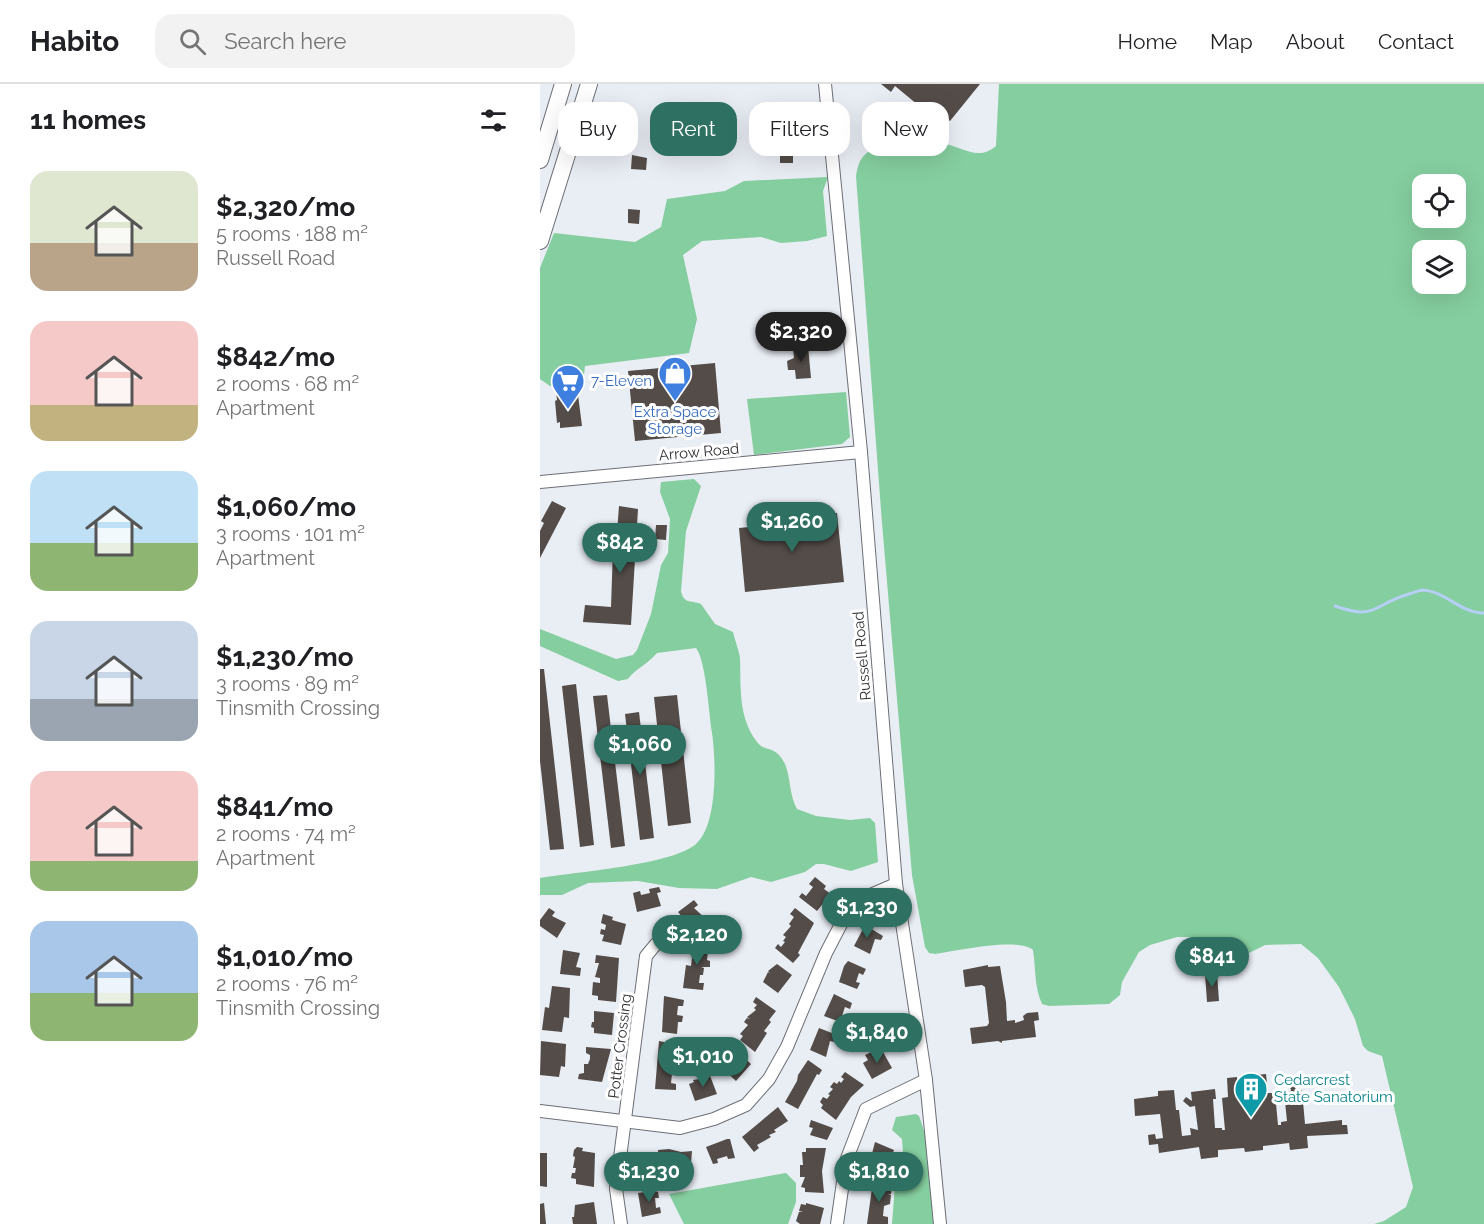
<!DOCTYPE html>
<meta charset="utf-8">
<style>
body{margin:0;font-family:Raleway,sans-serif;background:#f2f2f2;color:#202124;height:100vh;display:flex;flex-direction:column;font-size:22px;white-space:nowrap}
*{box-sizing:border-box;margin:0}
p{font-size:20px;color:#757577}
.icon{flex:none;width:33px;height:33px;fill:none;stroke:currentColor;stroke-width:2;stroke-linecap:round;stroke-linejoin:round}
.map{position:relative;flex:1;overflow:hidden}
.side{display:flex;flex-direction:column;background:#fff;width:540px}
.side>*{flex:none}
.hud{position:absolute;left:18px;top:18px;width:570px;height:54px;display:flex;gap:12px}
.fabs{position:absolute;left:872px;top:90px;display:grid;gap:12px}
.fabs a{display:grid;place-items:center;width:54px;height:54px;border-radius:12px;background:#fff;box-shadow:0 6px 24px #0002;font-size:30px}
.price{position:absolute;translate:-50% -51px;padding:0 14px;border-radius:21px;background:#2e7162;color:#fff;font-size:20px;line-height:39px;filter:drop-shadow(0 2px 3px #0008)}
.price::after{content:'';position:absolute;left:50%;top:36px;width:18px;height:14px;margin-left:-9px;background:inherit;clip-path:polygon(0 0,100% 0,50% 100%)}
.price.selected{background:#222;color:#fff}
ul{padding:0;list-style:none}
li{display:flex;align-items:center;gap:18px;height:150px;padding:0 30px}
li span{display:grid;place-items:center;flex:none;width:168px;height:120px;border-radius:18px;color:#555}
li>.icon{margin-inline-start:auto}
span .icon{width:72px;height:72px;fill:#fffc;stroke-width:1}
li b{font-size:26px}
h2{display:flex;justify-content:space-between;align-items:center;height:72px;padding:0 30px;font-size:26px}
.tag{padding:0 21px;border-radius:18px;background:#fff;box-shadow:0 6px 24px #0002;font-size:21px;line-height:54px}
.tag.selected{background:#2e7162;color:#fff}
header{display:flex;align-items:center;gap:36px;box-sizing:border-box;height:84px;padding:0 30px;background:#fff;border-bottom:2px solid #e0e0e0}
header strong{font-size:28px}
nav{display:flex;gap:33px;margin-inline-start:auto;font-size:21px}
.search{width:420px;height:54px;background:#f2f2f2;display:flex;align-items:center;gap:15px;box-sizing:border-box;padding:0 21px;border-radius:18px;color:#757577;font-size:22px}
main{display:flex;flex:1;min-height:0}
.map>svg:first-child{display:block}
.forest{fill:#85ce9f;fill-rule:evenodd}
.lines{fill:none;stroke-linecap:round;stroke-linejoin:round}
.stream{stroke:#b5cff5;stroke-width:3}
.building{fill:#534c48}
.minor-casing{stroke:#6c6f76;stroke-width:14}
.highway-casing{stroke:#6c6f76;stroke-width:18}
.minor{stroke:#fff;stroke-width:12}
.highway{stroke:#fff;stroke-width:16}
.labels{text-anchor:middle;stroke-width:6;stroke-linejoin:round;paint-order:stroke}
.shop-label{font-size:15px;fill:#366cbe;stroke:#fff;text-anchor:start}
.street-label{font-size:15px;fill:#323336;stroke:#fff}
.culture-label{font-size:15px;fill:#0d838f;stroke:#fff;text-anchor:start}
</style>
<header>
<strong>Habito</strong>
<div class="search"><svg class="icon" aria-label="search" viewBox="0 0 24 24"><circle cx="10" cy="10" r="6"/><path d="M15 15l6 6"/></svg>Search here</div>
<nav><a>Home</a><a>Map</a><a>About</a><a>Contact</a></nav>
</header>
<main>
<section class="side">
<h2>11 homes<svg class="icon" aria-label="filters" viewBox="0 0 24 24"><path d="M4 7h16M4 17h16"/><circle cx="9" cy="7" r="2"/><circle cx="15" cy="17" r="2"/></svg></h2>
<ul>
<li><span style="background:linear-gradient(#dfe7d0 60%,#b9a48a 0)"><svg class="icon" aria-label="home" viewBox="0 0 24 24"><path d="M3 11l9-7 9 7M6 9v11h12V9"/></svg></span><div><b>$2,320/mo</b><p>5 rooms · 188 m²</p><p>Russell Road</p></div></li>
<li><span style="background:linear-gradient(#f6c9c9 70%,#c2b280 0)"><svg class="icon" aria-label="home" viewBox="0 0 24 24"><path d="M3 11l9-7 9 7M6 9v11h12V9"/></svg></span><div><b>$842/mo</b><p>2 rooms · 68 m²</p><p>Apartment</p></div></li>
<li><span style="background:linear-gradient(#bfe0f5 60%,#8fb573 0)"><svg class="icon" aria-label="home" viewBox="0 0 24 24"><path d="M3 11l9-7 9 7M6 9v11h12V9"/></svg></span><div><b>$1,060/mo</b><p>3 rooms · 101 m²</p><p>Apartment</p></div></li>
<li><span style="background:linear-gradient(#c9d6e8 65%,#9aa5b1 0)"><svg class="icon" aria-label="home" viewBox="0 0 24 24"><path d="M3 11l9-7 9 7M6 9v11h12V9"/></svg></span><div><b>$1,230/mo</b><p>3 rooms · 89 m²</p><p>Tinsmith Crossing</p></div></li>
<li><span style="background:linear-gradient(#f6c9c9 75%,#8fb573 0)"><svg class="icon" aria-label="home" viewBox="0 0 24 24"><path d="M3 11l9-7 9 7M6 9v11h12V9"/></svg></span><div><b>$841/mo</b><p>2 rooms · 74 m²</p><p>Apartment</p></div></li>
<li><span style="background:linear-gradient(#a9c7e8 60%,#8fb573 0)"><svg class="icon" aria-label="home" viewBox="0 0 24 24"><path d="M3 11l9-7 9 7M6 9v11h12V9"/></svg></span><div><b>$1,010/mo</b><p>2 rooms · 76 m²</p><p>Tinsmith Crossing</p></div></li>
</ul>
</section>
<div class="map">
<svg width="944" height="1140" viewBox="0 0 944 1140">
<rect width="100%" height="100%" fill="#e9edf4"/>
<g class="forest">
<path d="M459 0H944V1140H834L844 1137 866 1123 873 1103 842 972 828 967 823 962 815 935 799 903 778 874 761 860 725 861 707 870 691 872 674 869 664 859 651 853H637L610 861 599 868 582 898 580 911 569 920 509 922 502 920C494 902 496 885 493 866 477 853 417 867 395 870L389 869 385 863 372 791 342 439 316 92C318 79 321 71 333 65 354 62 377 58 399 59 419 60 437 79 456 62ZM882 100H915V134H882ZM882 166H915V200H882Z"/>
<polygon points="288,93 283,107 287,152 267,157 241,159 221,153 162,157 143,171 157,235 149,269 45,282 43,299 10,302 0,295 0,184 14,149 95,158 121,143 127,115 185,107 204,97"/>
<polygon points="306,308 310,353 302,360 214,371 207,315"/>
<path d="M154 395 161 402 146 447 141 507C144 520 150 516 161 520L175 540 193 548C195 557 199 566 200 574 201 604 198 633 217 658 225 669 235 660 245 680 251 694 249 711 257 725L276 732 310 736 330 734 335 739 338 778 311 787 284 780H276L265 788 231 798 211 793 177 805 139 804 98 797 48 799 22 811H0V794C35 788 132 781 156 760 178 741 176 676 172 649 169 631 166 576 156 564L117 569C108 580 95 585 88 595L78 597 0 562V545L76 575 93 571 97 566 111 530 121 481 128 469 130 435 120 408 121 398Z"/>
<path d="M376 1030 379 1032C392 1065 392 1105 393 1140H352L356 1088 364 1082 362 1055 352 1046 356 1033Z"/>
<polygon points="246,1089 256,1099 256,1118 248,1140 144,1140 129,1110"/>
</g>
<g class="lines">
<path class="stream" d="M795 522C837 537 833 520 869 510 873 509 879 506 883 506 905 507 922 530 944 529"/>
</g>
<g class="building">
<polygon points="341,0 440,0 410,37 395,25 389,30 355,2 351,8"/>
<polygon points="253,57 253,79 240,79 240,69 235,69 235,58"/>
<polygon points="92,71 107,74 106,86 91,85"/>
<polygon points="88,125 100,126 99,140 88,139"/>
<polygon points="268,262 271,294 256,295 255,286 248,286 247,277 254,274 253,264"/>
<polygon points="175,279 181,349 95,357 88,287"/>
<polygon points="37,303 42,342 20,344 20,338 17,339 15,317 17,316 16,305"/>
<polygon points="12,417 26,424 0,474 0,447 4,439 1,437"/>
<polygon points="79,422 98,425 91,541 43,538 45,521 71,523 73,464 76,462"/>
<polygon points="297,429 304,498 205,508 199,444 220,442 219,437"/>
<polygon points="116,441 127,441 126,456 115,455"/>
<polygon points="0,585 4,585 24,765 10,766 0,677"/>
<polygon points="36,600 54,761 40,763 22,602"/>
<polygon points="67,611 85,762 71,764 53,612"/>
<polygon points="137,611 151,739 128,742 114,613"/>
<polygon points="99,628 114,754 100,756 85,630"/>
<polygon points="275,793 286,802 284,805 291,810 277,827 259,813 262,809 266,812 273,803 269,800"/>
<polygon points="119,803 121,808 117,809 121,822 97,828 93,809 100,807 101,811 110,809 109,805"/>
<polygon points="154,816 158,821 154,824 166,835 153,846 138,828"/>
<polygon points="9,824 15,828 12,832 26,839 17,854 0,842 0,836"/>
<polygon points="255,824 274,839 258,869 260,871 253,879 235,864 238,860 241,863 245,858 243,857 246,853 243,851 251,842 249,840 254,833 250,830"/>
<polygon points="63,830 73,833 72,836 86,840 81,861 62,857 64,851 60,850 61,845 65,846 66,841 61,839"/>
<polygon points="325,841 343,852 341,856 335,855 330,870 314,862"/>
<polygon points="154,858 173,861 172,868 168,867 167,876 170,877 170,883 161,883 164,884 163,891 160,891 159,899 164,899 163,906 143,904 146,881 151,882"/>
<polygon points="23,866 40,869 36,883 41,884 40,892 20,890"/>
<polygon points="56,871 79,874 76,918 58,916 58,912 52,911 53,898 60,899 60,894 55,893 59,879 55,879"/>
<polygon points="308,877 326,885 323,891 319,889 316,898 320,899 317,905 299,898 304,882"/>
<polygon points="237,880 252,891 238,909 223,898 228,888 230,889 228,887"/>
<polygon points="448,881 448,883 460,882 466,918 467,937 475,936 475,939 484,936 483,932 487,929 498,928 499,936 494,937 496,953 462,957 462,959 458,957 432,960 430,944 447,942 449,939 445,903 442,901 425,903 423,886"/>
<polygon points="677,889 679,917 667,918 665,890"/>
<polygon points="12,902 30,904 29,934 24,933 22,948 2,946 5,923 9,924"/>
<polygon points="294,910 312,919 310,925 305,923 300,938 284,932"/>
<polygon points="124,912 144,916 143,922 138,922 137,931 143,932 142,938 138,938 137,950 122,948"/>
<polygon points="216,913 236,927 229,936 231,938 224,947 227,949 215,968 200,956 203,952 200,950 208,941 204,938 207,934 210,935 207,933 216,926 214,924 217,921 213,918"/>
<polygon points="54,927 74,929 72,951 54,949 54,944 51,943 52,938 54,938"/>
<polygon points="279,944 297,951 294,958 290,957 286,973 270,966"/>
<polygon points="1,957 26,960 25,983 21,982 19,993 0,991"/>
<polygon points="119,957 138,961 137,970 133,969 132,976 137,977 137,983 133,984 138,984 137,991 132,990 131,999 136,1000 136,1006 115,1005"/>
<polygon points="46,963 71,965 62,998 38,995 39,990 44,989 44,980 48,980 50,975 50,971 46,969"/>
<polygon points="196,966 211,980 196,997 182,984 186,980 184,978 187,974 190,976"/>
<polygon points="336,966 338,970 343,968 352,984 332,995 323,979 328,976 325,971"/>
<polygon points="268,976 282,986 279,991 277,990 258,1025 245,1018 257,997 258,991"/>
<polygon points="305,988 324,1001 311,1013 296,1036 281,1024 283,1021 280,1018 283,1013 287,1015 290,1011 288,1010 293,1005 290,1003 294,998 297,1000 299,997 301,999 304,995 301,993"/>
<polygon points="169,989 177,1010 155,1017 149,1000 154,998 153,996 165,994 164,991"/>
<polygon points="726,990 728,1009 735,1009 738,1041 741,1041 741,1038 747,1037 744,1008 751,1007 750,1002 755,996 759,999 755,1007 762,1006 765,1040 802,1036 802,1041 807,1041 808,1050 767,1052 768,1064 750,1066 749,1059 723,1062 723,1066 705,1068 704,1064 678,1066 678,1073 661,1075 659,1063 619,1069 618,1060 609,1061 608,1051 615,1050 616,1055 623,1054 620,1030 595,1032 594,1015 618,1012 618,1007 634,1006 636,1026 639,1026 642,1052 651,1051 650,1044 658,1046 655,1022 650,1023 643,1017 646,1013 652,1017 651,1008 675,1005 676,1015 673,1015 675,1044 682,1044 682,1046 685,1046 682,1014 688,1013 687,994 697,993 697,1003 717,1001 716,991"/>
<polygon points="238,1023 248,1037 234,1046 236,1048 229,1051 231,1053 217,1061 219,1064 214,1068 202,1053"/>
<polygon points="271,1036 293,1044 287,1056 270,1051 273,1044 269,1043"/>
<polygon points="187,1055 190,1055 195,1074 188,1075 187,1072 177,1075 178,1079 173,1080 166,1063"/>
<polygon points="335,1058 354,1066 351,1075 348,1073 351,1076 348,1084 345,1084 344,1086 329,1081"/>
<polygon points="37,1063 43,1064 42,1067 55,1069 54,1103 36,1100 36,1095 31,1094 32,1089 35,1089 36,1084 33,1084 35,1073 33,1072 34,1066"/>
<polygon points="266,1064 286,1064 282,1087 284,1109 265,1108 265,1104 261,1103 265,1093 260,1093 260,1081 263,1081 262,1068 266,1068"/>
<polygon points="129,1065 141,1068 152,1067 150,1092 142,1092 141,1086 119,1085 118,1066"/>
<polygon points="0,1069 7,1069 7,1103 0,1102"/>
<polygon points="333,1097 349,1098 348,1100 352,1101 351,1110 348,1111 351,1111 350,1120 344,1122 343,1132 348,1133 348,1140 327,1140"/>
<polygon points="114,1107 118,1108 119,1114 115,1114 116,1124 120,1123 121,1129 102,1133 98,1109"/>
<polygon points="54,1118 57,1140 33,1140 32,1133 34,1133 35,1121"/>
<polygon points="4,1119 6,1140 0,1140 0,1120"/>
<polygon points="266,1119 284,1124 280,1140 260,1140 256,1137 259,1128 263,1128 259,1127 261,1120 266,1121"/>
</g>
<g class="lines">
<defs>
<g id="minor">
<polyline points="285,0 321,368 356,800 386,996 400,1140"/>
<polyline points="0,398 321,368"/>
<polyline points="0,1027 140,1044 174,1035 206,1021 229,995 247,963 286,869 312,819 356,800"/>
<polyline points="81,1140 76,1105 106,872 116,860"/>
<polyline points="297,1140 306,1077 326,1025 386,996"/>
</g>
<g id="highway">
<polyline points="0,76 23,0"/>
<polyline points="0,157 49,0"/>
</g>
</defs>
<use href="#minor" class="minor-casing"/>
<use href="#highway" class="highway-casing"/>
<use href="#minor" class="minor"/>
<use href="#highway" class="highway"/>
</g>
<defs>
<symbol id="shop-pin" viewBox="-11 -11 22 30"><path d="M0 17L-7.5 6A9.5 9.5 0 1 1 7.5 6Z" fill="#3f7fe0" stroke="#fff"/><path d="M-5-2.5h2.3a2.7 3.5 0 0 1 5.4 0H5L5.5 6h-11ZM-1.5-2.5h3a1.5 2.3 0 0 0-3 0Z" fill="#fff"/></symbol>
<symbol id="supermarket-pin" viewBox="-11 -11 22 30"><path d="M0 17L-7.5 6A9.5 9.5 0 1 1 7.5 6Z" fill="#3f7fe0" stroke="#fff"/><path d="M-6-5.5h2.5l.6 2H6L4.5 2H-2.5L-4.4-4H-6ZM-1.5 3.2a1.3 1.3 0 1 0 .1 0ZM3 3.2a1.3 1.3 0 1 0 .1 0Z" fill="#fff"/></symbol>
<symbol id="building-pin" viewBox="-11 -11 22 30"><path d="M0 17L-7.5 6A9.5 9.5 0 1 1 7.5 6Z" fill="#0f9aa8" stroke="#fff"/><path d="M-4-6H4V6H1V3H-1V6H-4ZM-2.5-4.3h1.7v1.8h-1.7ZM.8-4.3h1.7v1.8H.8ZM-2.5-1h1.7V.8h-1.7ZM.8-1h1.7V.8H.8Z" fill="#fff"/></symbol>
</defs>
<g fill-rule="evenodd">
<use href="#shop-pin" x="116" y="270" width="38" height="52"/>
<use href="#supermarket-pin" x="9" y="278" width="38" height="52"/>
<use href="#building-pin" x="692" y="986" width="38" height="52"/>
</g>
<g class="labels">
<g class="shop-label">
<text x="51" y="302">7-Eleven</text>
<text x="135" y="333" text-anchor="middle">Extra Space<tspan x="135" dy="17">Storage</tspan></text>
</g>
<g class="street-label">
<text transform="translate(159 368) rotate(-5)" y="5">Arrow Road</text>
<text transform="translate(322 572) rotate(-95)" y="5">Russell Road</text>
<text transform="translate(80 962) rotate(-83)" y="5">Potter Crossing</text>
</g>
<g class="culture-label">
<text x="734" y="1001">Cedarcrest<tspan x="734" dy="17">State Sanatorium</tspan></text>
</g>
</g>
</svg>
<div class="fabs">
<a><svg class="icon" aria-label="locate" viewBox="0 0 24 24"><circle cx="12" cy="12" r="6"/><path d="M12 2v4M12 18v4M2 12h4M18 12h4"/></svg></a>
<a><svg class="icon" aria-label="layers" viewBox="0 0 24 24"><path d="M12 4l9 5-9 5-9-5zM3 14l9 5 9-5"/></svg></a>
</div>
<b class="price selected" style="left:261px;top:279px">$2,320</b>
<b class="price" style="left:252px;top:469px">$1,260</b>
<b class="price" style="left:80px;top:490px">$842</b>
<b class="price" style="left:100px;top:692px">$1,060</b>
<b class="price" style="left:327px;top:855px">$1,230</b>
<b class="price" style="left:157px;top:882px">$2,120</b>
<b class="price" style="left:672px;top:904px">$841</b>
<b class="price" style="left:337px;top:980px">$1,840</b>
<b class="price" style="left:163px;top:1004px">$1,010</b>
<b class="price" style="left:109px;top:1119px">$1,230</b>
<b class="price" style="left:339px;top:1119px">$1,810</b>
<div class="hud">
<a class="tag">Buy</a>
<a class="tag selected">Rent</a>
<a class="tag">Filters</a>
<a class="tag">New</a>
</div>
</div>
</main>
